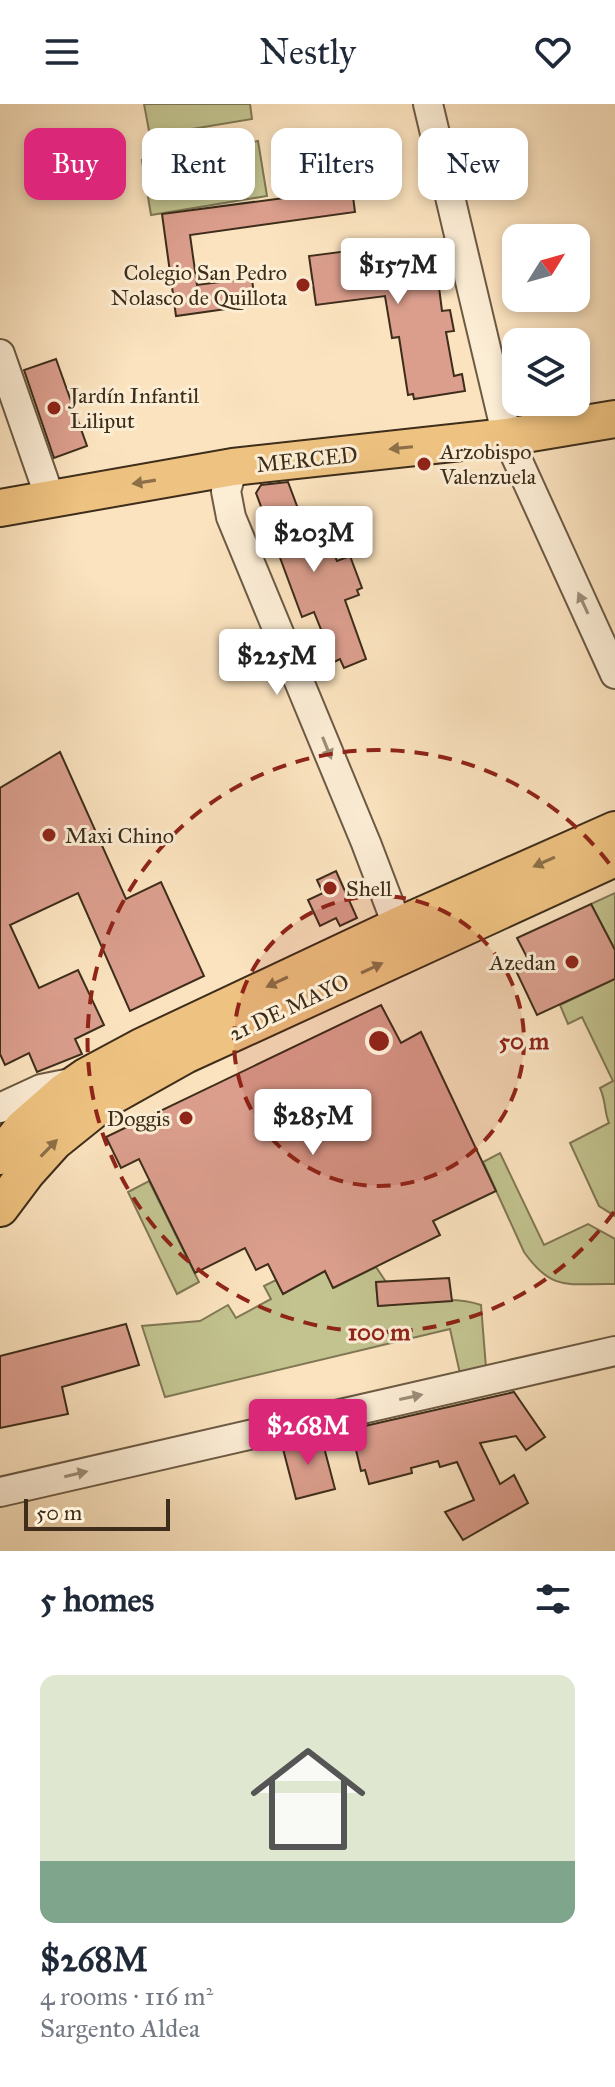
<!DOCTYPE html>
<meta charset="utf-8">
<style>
body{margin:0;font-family:"IM FELL Great Primer",serif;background:#f2f2f3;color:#1f2937;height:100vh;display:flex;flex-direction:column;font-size:30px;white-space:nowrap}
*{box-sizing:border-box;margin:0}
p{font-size:26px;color:#747a83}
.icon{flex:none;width:44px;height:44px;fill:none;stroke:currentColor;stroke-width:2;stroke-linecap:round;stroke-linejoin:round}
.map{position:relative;height:1447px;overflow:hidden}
.panel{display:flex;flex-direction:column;background:#fff;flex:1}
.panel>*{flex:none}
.top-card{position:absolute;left:24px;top:24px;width:568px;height:72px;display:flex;gap:16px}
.needle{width:52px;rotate:53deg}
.controls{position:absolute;left:502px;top:120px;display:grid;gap:16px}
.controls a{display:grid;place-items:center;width:88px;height:88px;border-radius:16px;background:#fff;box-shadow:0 4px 12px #0003;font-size:40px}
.scale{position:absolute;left:24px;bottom:20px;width:146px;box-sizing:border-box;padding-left:8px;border:4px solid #3d2d1a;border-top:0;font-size:22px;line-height:28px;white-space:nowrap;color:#3d2d1a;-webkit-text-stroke:6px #fcedd5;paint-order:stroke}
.price{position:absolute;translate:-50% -68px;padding:0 18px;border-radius:8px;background:#fff;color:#222;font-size:26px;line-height:52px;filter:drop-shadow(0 2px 4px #0008)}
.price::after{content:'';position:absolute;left:50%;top:48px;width:24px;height:18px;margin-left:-12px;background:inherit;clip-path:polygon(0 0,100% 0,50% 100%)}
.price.selected{background:#db2777;color:#fff}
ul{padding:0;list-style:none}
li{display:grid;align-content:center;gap:16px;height:424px;padding:0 40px}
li+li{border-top:2px solid #e0e1e3}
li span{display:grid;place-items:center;height:248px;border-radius:16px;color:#555}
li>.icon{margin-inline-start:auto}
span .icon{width:144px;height:144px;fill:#fffc;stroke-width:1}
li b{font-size:34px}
h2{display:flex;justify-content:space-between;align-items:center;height:96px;padding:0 40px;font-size:34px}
.tag{padding:0 28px;border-radius:16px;background:#fff;box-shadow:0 4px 12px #0003;font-size:28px;line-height:72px}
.tag.selected{background:#db2777;color:#fff}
header{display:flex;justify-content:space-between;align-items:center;height:104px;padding:0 40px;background:#fff;font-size:36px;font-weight:600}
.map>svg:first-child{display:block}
.green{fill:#c2c38f;stroke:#807854;stroke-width:2}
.building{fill:#db9e8d;stroke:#3d2d1a;stroke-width:2}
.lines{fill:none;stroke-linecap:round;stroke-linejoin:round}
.minor-casing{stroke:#6c5a43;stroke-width:32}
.major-casing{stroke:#3d2d1a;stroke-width:40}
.minor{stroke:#fcedd5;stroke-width:28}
.major{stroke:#eec280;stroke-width:36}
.oneway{fill:#8d7048}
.oneway2{fill:#9c8d78}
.ring{fill:none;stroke:#8f2418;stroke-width:4;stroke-dasharray:14 10}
.poi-dot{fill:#8f2418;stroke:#fcedd5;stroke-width:3}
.labels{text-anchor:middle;stroke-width:6;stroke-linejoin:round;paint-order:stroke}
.poi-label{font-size:22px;fill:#3d2d1a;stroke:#fcedd5;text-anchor:start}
.street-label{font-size:22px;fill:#3d2d1a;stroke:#fcedd5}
.centre{fill:#8f2418;stroke:#fcedd5;stroke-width:4}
.ring-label{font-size:24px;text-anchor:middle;font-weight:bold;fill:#8f2418;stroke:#fcedd5;stroke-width:6;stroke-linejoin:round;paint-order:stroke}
</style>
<header><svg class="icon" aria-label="menu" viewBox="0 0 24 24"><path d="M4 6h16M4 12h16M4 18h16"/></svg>Nestly<svg class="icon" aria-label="heart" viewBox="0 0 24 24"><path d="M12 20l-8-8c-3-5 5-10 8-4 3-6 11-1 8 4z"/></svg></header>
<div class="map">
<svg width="615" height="1447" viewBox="0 0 615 1447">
<rect width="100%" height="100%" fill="#fbe3bf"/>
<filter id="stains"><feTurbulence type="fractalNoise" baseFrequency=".0025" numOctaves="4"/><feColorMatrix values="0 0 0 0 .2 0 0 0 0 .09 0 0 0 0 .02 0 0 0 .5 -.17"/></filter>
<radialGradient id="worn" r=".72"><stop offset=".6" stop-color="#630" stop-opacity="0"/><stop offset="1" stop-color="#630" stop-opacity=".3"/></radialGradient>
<g class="green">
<polygon points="144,0 250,0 252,15 150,32"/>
<polygon points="258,37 267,92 151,111 142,56"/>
<polygon points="615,789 615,846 591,800"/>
<path d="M615 875V1112L599 1102 570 1039 609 1019C604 1007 606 997 600 984L613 977 582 913 568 920 560 901Z"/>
<path d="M500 1049 544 1141 588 1120 615 1135V1180C569 1179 553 1189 524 1148L483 1058Z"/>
<polygon points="149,1077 199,1178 177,1190 128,1088"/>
<path d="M376 1163 386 1178 376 1179 378 1202C411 1200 451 1190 481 1201L486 1264 461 1274 450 1225 165 1293 142 1222 200 1217 228 1201 236 1214 271 1195 264 1182 276 1176 283 1189 325 1167 334 1184Z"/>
</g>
<g class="building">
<polygon points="352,85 355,108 190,131 197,181 252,174 255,201 176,212 162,110"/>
<polygon points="433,136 442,207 450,206 454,227 446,228 454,272 462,270 465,287 414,295 413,290 408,291 399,233 392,234 385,192 316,201 309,152"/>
<polygon points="56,255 87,342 54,354 24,266"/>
<polygon points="288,378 315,450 331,444 337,457 350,452 362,484 357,486 359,491 345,496 366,555 344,564 340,555 334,558 314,508 302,513 256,389 261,381"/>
<polygon points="60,648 126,795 161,778 204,872 130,907 78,789 10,821 39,884 78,866 104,921 75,935 82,950 37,968 29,949 5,961 0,950 0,684"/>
<polygon points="336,767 357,814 340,822 336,814 320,822 308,796 323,789 317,776"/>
<polygon points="591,800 615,846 615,875 537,911 517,869 531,861 517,834"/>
<polygon points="381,901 401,939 421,928 496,1087 433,1117 440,1131 333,1184 325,1167 283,1190 268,1160 256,1166 245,1144 195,1169 139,1055 121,1064 106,1033"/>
<polygon points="449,1174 452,1197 378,1202 376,1178"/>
<polygon points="126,1220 139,1261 62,1283 68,1310 0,1324 0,1252"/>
<polygon points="514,1288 545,1333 526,1346 516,1332 480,1339 500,1380 514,1371 528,1399 463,1436 445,1408 474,1396 457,1358 440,1363 438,1357 411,1364 412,1369 369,1380 365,1366 361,1367 356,1346 361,1345 356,1324"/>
<polygon points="321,1332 335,1385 296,1395 282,1341"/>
</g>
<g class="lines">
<defs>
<g id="minor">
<polyline points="428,0 507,333 615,570"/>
<polyline points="0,250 50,394"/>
<polyline points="233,363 226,387 231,413 366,739 404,839"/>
<polyline points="0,1004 41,985 76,978"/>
<polyline points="0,1388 615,1247"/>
</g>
<g id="major">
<polyline points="0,404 233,363 507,333 615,315"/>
<polyline points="0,1052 23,1024 64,988 87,972 141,943 398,822 615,726"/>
<polyline points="0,1104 27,1068 54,1038 110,993 185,951 615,754"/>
</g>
</defs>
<use href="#minor" class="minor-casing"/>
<use href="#major" class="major-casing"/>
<use href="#minor" class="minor"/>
<use href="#major" class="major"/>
</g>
<defs><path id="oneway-solid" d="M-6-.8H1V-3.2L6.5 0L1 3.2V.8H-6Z" transform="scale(2)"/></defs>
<g class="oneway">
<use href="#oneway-solid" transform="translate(401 344) rotate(174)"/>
<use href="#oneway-solid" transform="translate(144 378) rotate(171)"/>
<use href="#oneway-solid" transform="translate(544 758) rotate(156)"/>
<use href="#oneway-solid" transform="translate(372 864) rotate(-25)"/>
<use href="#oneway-solid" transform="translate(277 878) rotate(155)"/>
<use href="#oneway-solid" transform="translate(49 1044) rotate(-46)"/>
</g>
<g class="oneway2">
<use href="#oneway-solid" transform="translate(583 499) rotate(-115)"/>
<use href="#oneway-solid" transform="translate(327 644) rotate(68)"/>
<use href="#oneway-solid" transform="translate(411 1293) rotate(-12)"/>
<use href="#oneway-solid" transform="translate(76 1370) rotate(-13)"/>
</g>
<circle cx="379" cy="937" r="145" fill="#8f2418" fill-opacity=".12"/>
<g class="ring">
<circle cx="379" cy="937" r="145"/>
<path d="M614 1108A291 291 0 1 1 614 766"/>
</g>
<g class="poi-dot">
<circle cx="303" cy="181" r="8"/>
<circle cx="54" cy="304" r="8"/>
<circle cx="424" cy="360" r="8"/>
<circle cx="49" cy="731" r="8"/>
<circle cx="330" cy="784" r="8"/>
<circle cx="572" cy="858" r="8"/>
<circle cx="186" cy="1014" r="8"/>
</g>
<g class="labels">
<g class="poi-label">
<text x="287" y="176" text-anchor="end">Colegio San Pedro<tspan x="287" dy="25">Nolasco de Quillota</tspan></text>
<text x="70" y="299">Jardín Infantil<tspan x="70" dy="25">Liliput</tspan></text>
<text x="440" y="355">Arzobispo<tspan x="440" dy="25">Valenzuela</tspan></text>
<text x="65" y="739">Maxi Chino</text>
<text x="346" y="792">Shell</text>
<text x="556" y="866" text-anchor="end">Azedan</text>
<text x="170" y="1022" text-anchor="end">Doggis</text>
</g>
<g class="street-label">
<text transform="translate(307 355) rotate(-6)" y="8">MERCED</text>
<text transform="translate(289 903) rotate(-25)" y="8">21 DE MAYO</text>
</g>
</g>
<circle cx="379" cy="937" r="12" class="centre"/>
<g class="ring-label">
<text x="524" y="945">50 m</text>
<text x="379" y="1236">100 m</text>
</g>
<rect width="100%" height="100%" filter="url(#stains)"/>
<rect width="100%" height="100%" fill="url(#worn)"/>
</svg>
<div class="controls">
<a><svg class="needle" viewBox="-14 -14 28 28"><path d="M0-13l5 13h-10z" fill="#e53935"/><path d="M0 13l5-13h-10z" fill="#747a83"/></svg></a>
<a><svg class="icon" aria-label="layers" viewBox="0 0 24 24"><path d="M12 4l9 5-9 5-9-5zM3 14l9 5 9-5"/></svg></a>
</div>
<div class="scale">50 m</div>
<b class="price" style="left:398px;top:202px">$157M</b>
<b class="price" style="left:314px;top:470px">$203M</b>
<b class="price" style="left:277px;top:593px">$225M</b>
<b class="price" style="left:313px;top:1053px">$285M</b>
<b class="price selected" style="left:308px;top:1363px">$268M</b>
<div class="top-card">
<a class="tag selected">Buy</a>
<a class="tag">Rent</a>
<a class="tag">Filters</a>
<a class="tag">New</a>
</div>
</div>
<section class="panel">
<h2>5 homes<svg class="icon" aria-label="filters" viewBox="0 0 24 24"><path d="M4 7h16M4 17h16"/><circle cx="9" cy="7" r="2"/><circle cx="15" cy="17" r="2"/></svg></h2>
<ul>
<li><span style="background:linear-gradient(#dfe7d0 75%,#7fa58c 0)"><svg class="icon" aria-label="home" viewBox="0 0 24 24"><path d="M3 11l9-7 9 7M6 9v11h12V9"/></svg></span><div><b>$268M</b><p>4 rooms · 116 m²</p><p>Sargento Aldea</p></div></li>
</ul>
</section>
